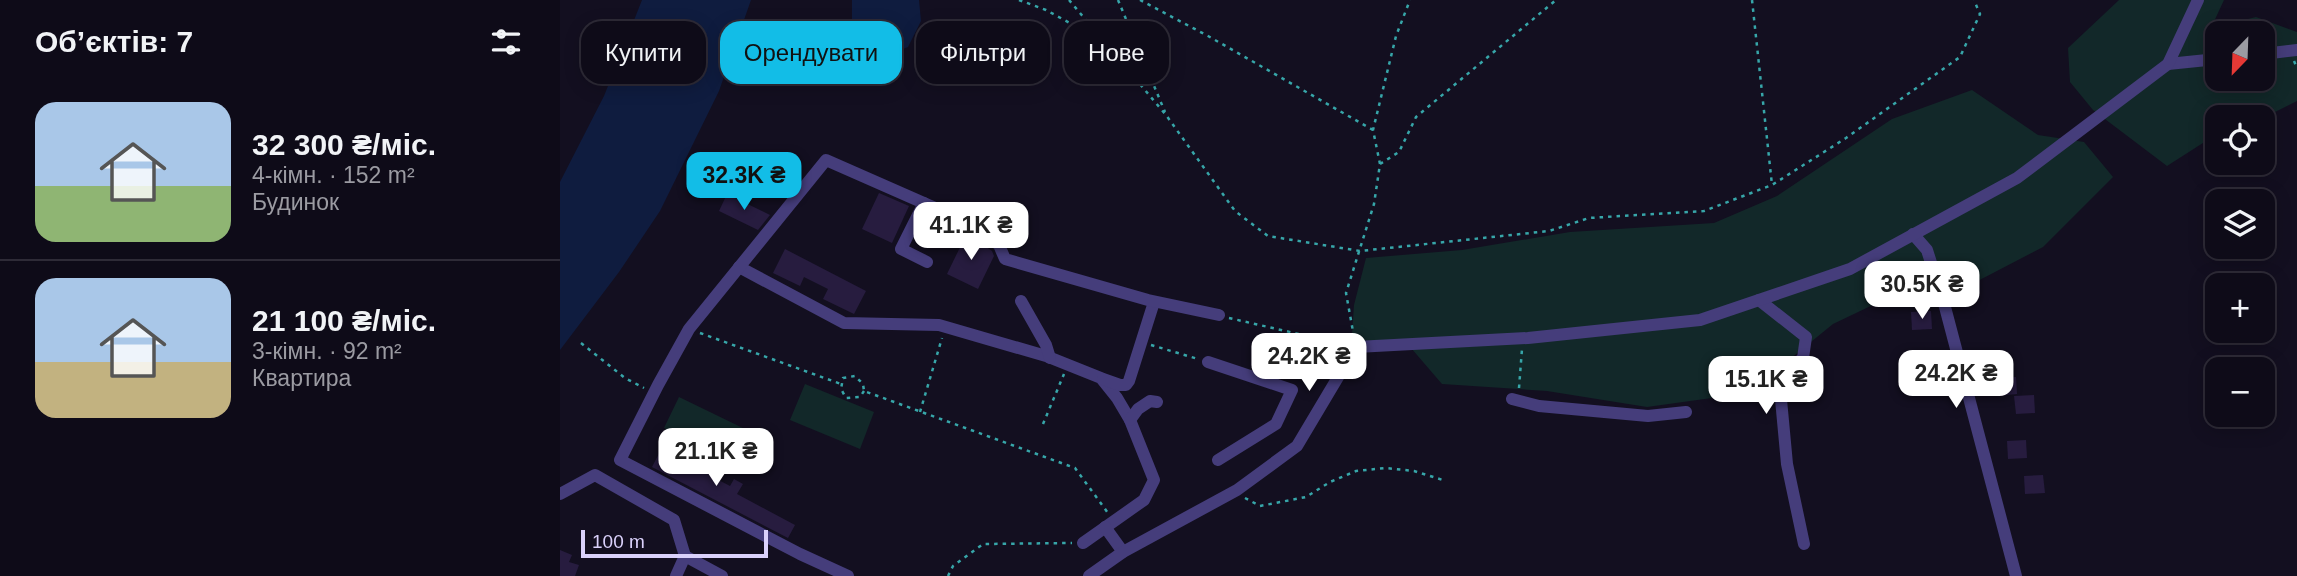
<!DOCTYPE html>
<html lang="uk">
<meta charset="utf-8">
<style>
body{margin:0;font-family:Helvetica,sans-serif;background:#171421;color:#f1f3f6;height:100vh;display:flex;flex-direction:column;font-size:26px;white-space:nowrap}
*{box-sizing:border-box;margin:0}
p{font-size:23px;color:#9b9ba2}
.icon{flex:none;width:38px;height:38px;fill:none;stroke:currentColor;stroke-width:2;stroke-linecap:round;stroke-linejoin:round}
.map{position:relative;flex:1;overflow:hidden}
.sheet{display:flex;flex-direction:column;background:#0e0b18;width:560px}
.sheet>*{flex:none}
.hud{position:absolute;left:21px;top:21px;width:665px;height:63px;display:flex;gap:14px}
.needle{width:46px;rotate:203deg}
.fabs{position:absolute;left:1645px;top:21px;display:grid;gap:14px}
.fabs a{display:grid;place-items:center;width:70px;height:70px;border-radius:14px;background:#0e0b18;box-shadow:0 4px 18px #0003,0 0 0 2px #2e2b37;font-size:35px}
.scale{position:absolute;left:21px;bottom:18px;width:187px;box-sizing:border-box;padding-left:7px;border:4px solid #dad1fb;border-top:0;font-size:19px;line-height:24px;white-space:nowrap;color:#dad1fb;-webkit-text-stroke:5px #130f20;paint-order:stroke}
.price{position:absolute;translate:-50% -60px;padding:0 16px;border-radius:14px;background:#fff;color:#222;font-size:23px;line-height:46px;filter:drop-shadow(0 2px 4px #0008)}
.price::after{content:'';position:absolute;left:50%;top:42px;width:21px;height:16px;margin-left:-10px;background:inherit;clip-path:polygon(0 0,100% 0,50% 100%)}
.price.selected{background:#12bde7;color:#111}
ul{padding:0;list-style:none}
li{display:flex;align-items:center;gap:21px;height:175px;padding:0 35px}
li+li{border-top:2px solid #2e2b37}
li span{display:grid;place-items:center;flex:none;width:196px;height:140px;border-radius:21px;color:#555}
li>.icon{margin-inline-start:auto}
span .icon{width:84px;height:84px;fill:#fffc;stroke-width:1}
li b{font-size:30px}
h2{display:flex;justify-content:space-between;align-items:center;height:84px;padding:0 35px;font-size:30px}
.chip{padding:0 24px;border-radius:21px;background:#0e0b18;box-shadow:0 4px 18px #0003,0 0 0 2px #2e2b37;font-size:24px;line-height:63px}
.chip.selected{background:#12bde7;color:#111}
main{display:flex;flex:1;min-height:0}
.map>svg:first-child{display:block}
.green{fill:#122829;fill-rule:evenodd}
.water{fill:#0f1c3f}
.building{fill:#271c3f}
.lines{fill:none;stroke-linecap:round;stroke-linejoin:round}
.path{stroke:#37a6a9;stroke-width:2.5;stroke-dasharray:3.5 5;stroke-linecap:butt}
.minor{stroke:#453d7b;stroke-width:12}
</style>
<main>
<section class="sheet">
<h2>Об’єктів: 7<svg class="icon" aria-label="filters" viewBox="0 0 24 24"><path d="M4 7h16M4 17h16"/><circle cx="9" cy="7" r="2"/><circle cx="15" cy="17" r="2"/></svg></h2>
<ul>
<li><span style="background:linear-gradient(#a9c7e8 60%,#8fb573 0)"><svg class="icon" aria-label="home" viewBox="0 0 24 24"><path d="M3 11l9-7 9 7M6 9v11h12V9"/></svg></span><div><b>32 300 ₴/міс.</b><p>4-кімн. · 152 m²</p><p>Будинок</p></div></li>
<li><span style="background:linear-gradient(#a9c7e8 60%,#c2b280 0)"><svg class="icon" aria-label="home" viewBox="0 0 24 24"><path d="M3 11l9-7 9 7M6 9v11h12V9"/></svg></span><div><b>21 100 ₴/міс.</b><p>3-кімн. · 92 m²</p><p>Квартира</p></div></li>
</ul>
</section>
<div class="map">
<svg width="1737" height="576" viewBox="0 0 1737 576">
<rect width="100%" height="100%" fill="#130f20"/>
<g class="green">
<path d="M1559 0H1664L1651 28 1696 17 1737 32V101L1703 118 1657 117V134L1607 166 1533 110 1510 82 1508 48ZM1657 33H1703V79H1657Z"/>
<polygon points="1412,90 1478,135 1524,142 1553,177 1483,247 1410,285 1386,270 1273,324 1230,359 1166,396 1087,407 987,391 882,384 851,348 791,349 794,305 806,258 902,250 1010,232 1154,223 1217,196 1332,119"/>
<polygon points="245,384 314,412 300,449 230,420"/>
<polygon points="119,397 187,430 171,461 104,428"/>
</g>
<g class="water">
<polygon points="82,0 191,0 159,91 100,211 59,272 0,350 0,182 44,96"/>
<polygon points="292,0 359,0 361,21 348,47 326,56 292,25"/>
</g>
<g class="building">
<polygon points="319,193 349,206 332,243 302,229"/>
<polygon points="167,194 210,215 198,230 159,211"/>
<polygon points="407,233 432,251 434,256 418,289 387,274"/>
<polygon points="225,249 306,291 294,314 263,299 268,289 244,277 240,286 213,273"/>
<polygon points="1371,311 1372,329 1352,330 1351,312"/>
<polygon points="1456,377 1457,394 1438,396 1437,378"/>
<polygon points="1474,395 1475,413 1456,414 1454,396"/>
<polygon points="1466,440 1467,458 1448,459 1447,441"/>
<polygon points="104,444 154,469 151,476 170,486 174,479 183,484 177,494 235,525 228,538 92,467"/>
<polygon points="1483,475 1485,493 1465,494 1464,476"/>
<polygon points="0,550 12,555 9,562 19,565 15,576 0,576"/>
</g>
<g class="lines">
<g class="path">
<polyline points="459,0 486,10 539,39"/>
<polyline points="509,0 606,115 675,211 708,236 800,251 989,231 1029,218 1144,211 1212,185 1286,138 1400,57 1420,14 1414,0"/>
<polyline points="558,0 605,112"/>
<polyline points="580,0 648,36 813,130"/>
<polyline points="1192,0 1212,185"/>
<polyline points="1734,61 1737,68"/>
<polyline points="820,164 839,152 856,117 996,0"/>
<polyline points="669,318 769,341"/>
<polyline points="140,333 281,384"/>
<polyline points="794,337 786,293 814,204 820,164 813,130 836,36 850,0"/>
<polyline points="21,343 65,378 84,388"/>
<polyline points="591,345 638,359"/>
<polyline points="959,388 962,349"/>
<polyline points="304,391 300,397 286,398 281,389 283,378 295,376 303,384 304,391 515,468 548,513"/>
<polyline points="360,412 382,338"/>
<polyline points="483,424 504,374"/>
<polyline points="685,498 700,506 746,497 770,482 796,471 826,468 854,471 886,481"/>
<polyline points="388,576 393,566 423,544 512,543"/>
</g>
<g class="minor">
<polyline points="1703,54 1737,50"/>
<polyline points="1608,64 1657,59"/>
<polyline points="364,203 341,249 367,262"/>
<polyline points="1353,234 1367,250 1385,307 1456,576"/>
<polyline points="179,267 284,323 379,325 486,356 541,378 557,398 570,420 594,480 584,500 523,543"/>
<polyline points="1199,300 1246,337 1243,358 1219,378 1227,464 1244,544"/>
<polyline points="461,301 486,345 490,358"/>
<polyline points="648,362 732,390 716,424 658,460"/>
<polyline points="543,379 560,385 566,385 569,381 594,302"/>
<polyline points="952,399 979,406 1088,416 1126,412"/>
<polyline points="570,420 578,409 590,401 597,402"/>
<polyline points="0,494 35,475 114,520 125,556 162,576"/>
<polyline points="545,527 563,552"/>
<polyline points="116,576 125,556"/>
<polyline points="288,576 240,554 60,460 98,385 129,329 266,160 407,222 439,245 445,259 588,300 659,315"/>
<polyline points="529,576 563,552 677,490 737,446 796,347 968,338 1140,320 1290,269 1457,178 1608,64 1638,0"/>
</g>
</g>
</svg>
<div class="fabs">
<a><svg class="needle" viewBox="-14 -14 28 28"><path d="M0-13l5 13h-10z" fill="#e53935"/><path d="M0 13l5-13h-10z" fill="#9b9ba2"/></svg></a>
<a><svg class="icon" aria-label="locate" viewBox="0 0 24 24"><circle cx="12" cy="12" r="6"/><path d="M12 2v4M12 18v4M2 12h4M18 12h4"/></svg></a>
<a><svg class="icon" aria-label="layers" viewBox="0 0 24 24"><path d="M12 4l9 5-9 5-9-5zM3 14l9 5 9-5"/></svg></a>
<a>+</a>
<a>−</a>
</div>
<div class="scale">100 m</div>
<b class="price selected" style="left:184px;top:212px">32.3K ₴</b>
<b class="price" style="left:411px;top:262px">41.1K ₴</b>
<b class="price" style="left:1362px;top:321px">30.5K ₴</b>
<b class="price" style="left:749px;top:393px">24.2K ₴</b>
<b class="price" style="left:1396px;top:410px">24.2K ₴</b>
<b class="price" style="left:1206px;top:416px">15.1K ₴</b>
<b class="price" style="left:156px;top:488px">21.1K ₴</b>
<div class="hud">
<a class="chip">Купити</a>
<a class="chip selected">Орендувати</a>
<a class="chip">Фільтри</a>
<a class="chip">Нове</a>
</div>
</div>
</main>
